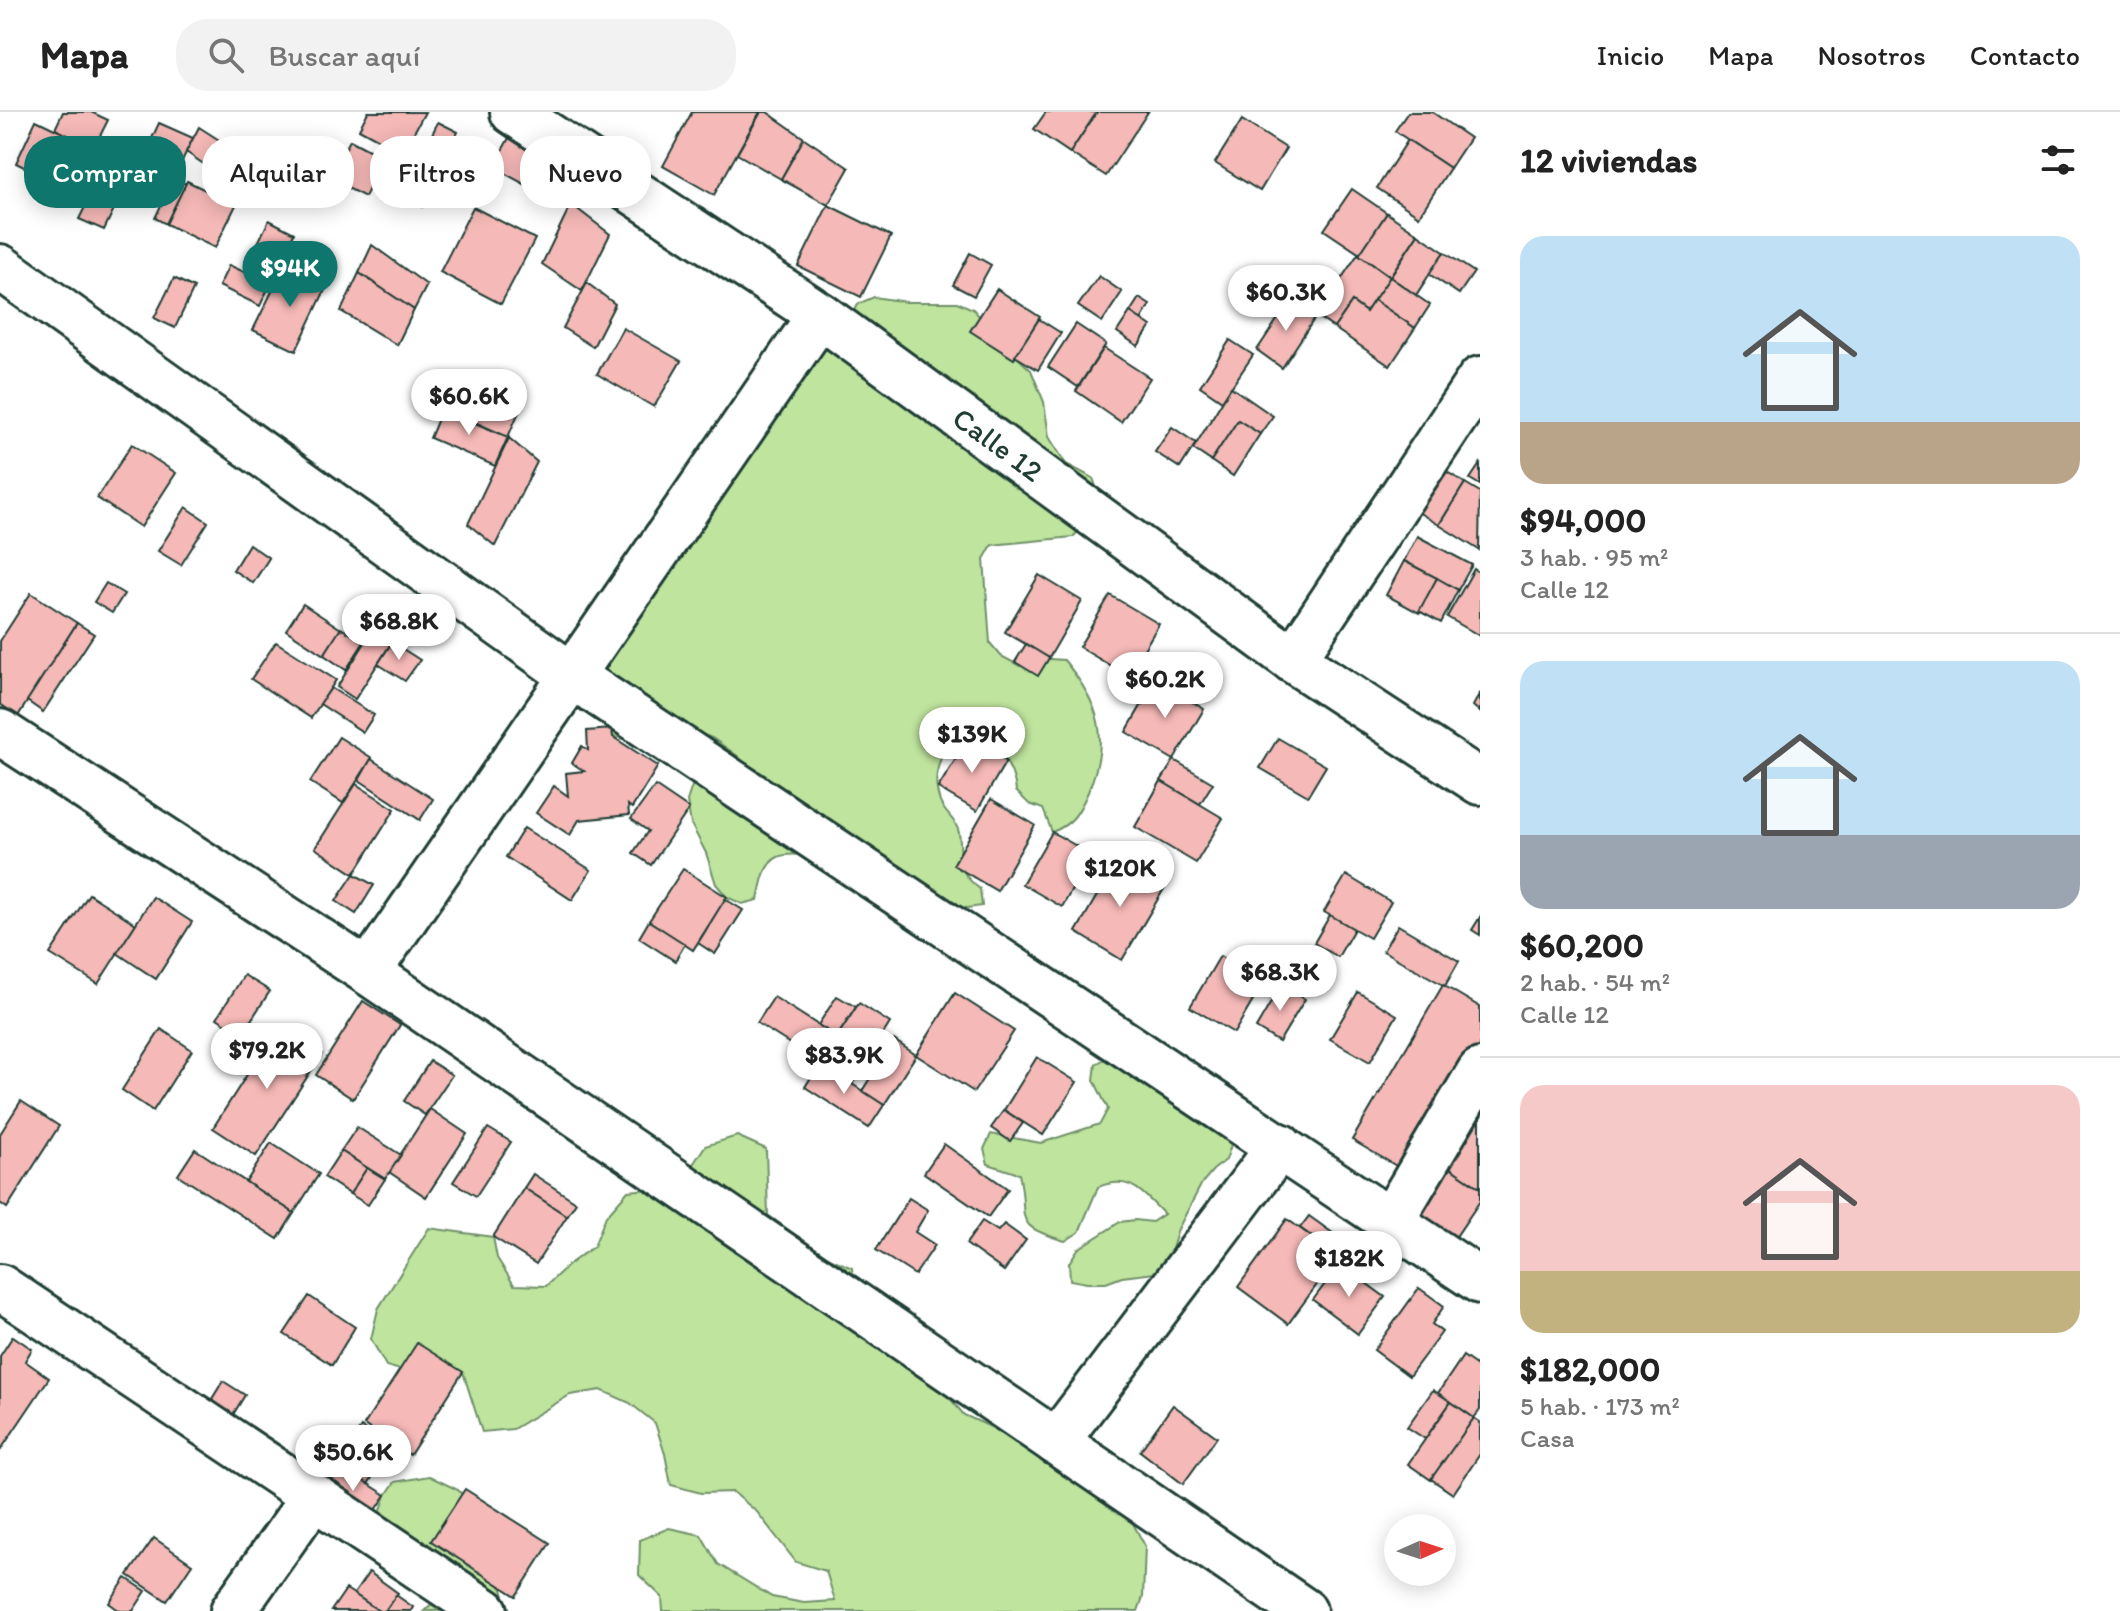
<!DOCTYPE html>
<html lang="es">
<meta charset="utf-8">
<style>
body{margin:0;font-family:Itim,sans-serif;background:#f2f2f2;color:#222;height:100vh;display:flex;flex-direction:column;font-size:30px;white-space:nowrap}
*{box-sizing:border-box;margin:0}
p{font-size:26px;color:#767676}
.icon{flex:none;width:44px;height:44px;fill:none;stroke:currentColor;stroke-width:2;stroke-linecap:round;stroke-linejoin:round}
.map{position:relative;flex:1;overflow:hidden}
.panel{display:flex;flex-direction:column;background:#fff;width:640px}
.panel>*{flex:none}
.hud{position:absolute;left:24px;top:24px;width:760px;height:72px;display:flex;gap:16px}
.needle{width:52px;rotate:87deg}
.tools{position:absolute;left:1384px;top:1402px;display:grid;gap:16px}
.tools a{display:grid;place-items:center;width:72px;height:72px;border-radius:50%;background:#fff;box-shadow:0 4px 20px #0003;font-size:40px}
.price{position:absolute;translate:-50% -68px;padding:0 18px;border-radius:28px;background:#fff;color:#222;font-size:26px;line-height:52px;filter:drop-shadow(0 2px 4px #0008)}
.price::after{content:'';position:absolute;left:50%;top:48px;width:24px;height:18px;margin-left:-12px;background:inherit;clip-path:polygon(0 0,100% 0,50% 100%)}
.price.on{background:#0f766e;color:#fff}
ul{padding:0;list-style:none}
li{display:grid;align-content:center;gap:16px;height:424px;padding:0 40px}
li+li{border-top:2px solid #e0e0e0}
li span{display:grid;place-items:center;height:248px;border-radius:24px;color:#555}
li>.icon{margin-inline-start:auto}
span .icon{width:144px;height:144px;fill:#fffc;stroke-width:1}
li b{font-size:34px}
h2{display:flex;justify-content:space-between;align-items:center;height:96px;padding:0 40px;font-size:34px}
.tag{padding:0 28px;border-radius:32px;background:#fff;box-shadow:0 4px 20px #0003;font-size:28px;line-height:72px}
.tag.on{background:#0f766e;color:#fff}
header{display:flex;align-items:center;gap:48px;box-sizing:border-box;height:112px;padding:0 40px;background:#fff;border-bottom:2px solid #e0e0e0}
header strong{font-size:38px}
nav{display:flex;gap:44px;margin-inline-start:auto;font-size:28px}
.search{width:560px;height:72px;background:#f2f2f2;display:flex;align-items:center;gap:20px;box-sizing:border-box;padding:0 28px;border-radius:32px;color:#767676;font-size:30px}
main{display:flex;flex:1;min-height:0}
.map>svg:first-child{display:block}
.green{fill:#bfe49e;stroke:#6f9069;stroke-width:2}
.building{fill:#f5b9b7;stroke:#1f3d34;stroke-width:2}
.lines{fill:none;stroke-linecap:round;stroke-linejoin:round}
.minor-casing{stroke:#1f3d34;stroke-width:50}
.minor{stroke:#fff;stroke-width:44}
.labels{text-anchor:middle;stroke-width:6;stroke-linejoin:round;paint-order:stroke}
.street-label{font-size:30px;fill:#1f3d34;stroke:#fff}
</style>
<header>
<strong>Mapa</strong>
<div class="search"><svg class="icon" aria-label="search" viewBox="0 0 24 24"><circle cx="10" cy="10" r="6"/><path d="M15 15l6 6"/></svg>Buscar aquí</div>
<nav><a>Inicio</a><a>Mapa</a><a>Nosotros</a><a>Contacto</a></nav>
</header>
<main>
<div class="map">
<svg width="1480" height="1499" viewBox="0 0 1480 1499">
<rect width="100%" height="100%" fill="#fff"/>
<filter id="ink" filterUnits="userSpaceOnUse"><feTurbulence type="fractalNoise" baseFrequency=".0125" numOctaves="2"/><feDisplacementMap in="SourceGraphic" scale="16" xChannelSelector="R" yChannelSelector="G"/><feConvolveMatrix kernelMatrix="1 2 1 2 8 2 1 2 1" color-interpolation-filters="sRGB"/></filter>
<g filter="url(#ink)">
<g class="green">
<path d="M874 185 906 190H957L973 197 1007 236 1031 258 1044 290 1049 325 1066 352 1093 366C1105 396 1092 404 1073 425L992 433 984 447 990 531 1001 544 1020 554 1034 546 1064 548C1100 592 1111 626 1088 680 1079 700 1073 712 1052 720L1043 697 1029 692 1016 679C1014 652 992 627 973 609 945 624 929 659 940 690 944 701 957 708 959 721 963 748 955 759 980 777L982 794 967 796 951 793C916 780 810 731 778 745 763 752 761 774 758 788L742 792 727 785 716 772 706 741 691 712 687 689 692 674 748 659 739 645 712 626 697 621 648 629 613 625 612 617 595 608 589 593 606 530 726 325 860 191Z"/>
<path d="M1110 944 1206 1004 1231 1033 1226 1048 1213 1058 1202 1071 1178 1117 1168 1150 1155 1161 1122 1165 1106 1171H1087L1070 1168 1069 1151 1078 1137 1120 1110 1135 1108 1152 1110 1164 1102C1142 1081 1132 1062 1098 1075L1079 1120 1065 1129C1008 1112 1030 1107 1019 1062L988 1052 984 1037 991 1022 1041 1031 1100 1012 1108 997 1094 968 1096 952Z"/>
<polygon points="737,1024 766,1037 768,1103 823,1143 852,1156 855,1185 931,1264 964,1303 995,1317 1042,1333 1121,1389 1145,1434 1143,1485 1138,1499 663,1499 662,1485 639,1463 640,1428 669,1416 701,1423 718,1452 772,1485 804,1491 835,1489 826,1459 796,1450 757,1400 733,1380 701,1381 671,1373 665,1342 655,1311 630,1291 601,1278 570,1283 513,1317 482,1320 463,1260 449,1255 418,1263 386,1254 371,1227 378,1197 429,1116 493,1125 497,1146 514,1173 546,1174 568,1153 594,1134 606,1104 628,1079 661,1076 688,1060 705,1034"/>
<polygon points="429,1364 458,1378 469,1389 482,1451 502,1477 508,1499 424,1499 438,1486 381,1398 386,1383 395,1370"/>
</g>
<g class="building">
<polygon points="63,0 91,0 108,8 94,36 55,17"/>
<polygon points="368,0 425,0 403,41 359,17"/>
<polygon points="692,0 760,0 714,83 663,54"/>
<polygon points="761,0 767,0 804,26 781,67 737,42"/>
<polygon points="1046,0 1097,0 1070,41 1034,17"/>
<polygon points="1097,0 1148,0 1106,64 1070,41"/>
<polygon points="1408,0 1432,0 1470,26 1450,56 1395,19"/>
<polygon points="36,8 94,36 73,79 16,51"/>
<polygon points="1242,8 1286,36 1260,79 1215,51"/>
<polygon points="438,10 458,20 439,59 419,49"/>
<polygon points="159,11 193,26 170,74 137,59"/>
<polygon points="199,15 258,53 243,79 186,40"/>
<polygon points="515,15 544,38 526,73 493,55"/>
<polygon points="804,26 849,56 828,93 781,67"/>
<polygon points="350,28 384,46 365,85 330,67"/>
<polygon points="1408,28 1450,56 1419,104 1377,76"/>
<polygon points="94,36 106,42 84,85 73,80"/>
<polygon points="421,50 439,59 422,95 403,85"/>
<polygon points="174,66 186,72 166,112 155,106"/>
<polygon points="187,69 236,93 215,136 166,112"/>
<polygon points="1352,77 1387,101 1360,142 1324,118"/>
<polygon points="91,83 115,95 104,118 79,107"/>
<polygon points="571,92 610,122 582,179 542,152"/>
<polygon points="828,93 891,124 861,185 798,154"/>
<polygon points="473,95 535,127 501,192 440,160"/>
<polygon points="1387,101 1418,122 1390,164 1359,143"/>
<polygon points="269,108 294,121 260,194 219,174 229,153 244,160"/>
<polygon points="1418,122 1444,140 1416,183 1390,165"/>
<polygon points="372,133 427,173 414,198 359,161"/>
<polygon points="1444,140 1474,160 1459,182 1429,162"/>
<polygon points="970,141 991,153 974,184 953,173"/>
<polygon points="1358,142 1390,165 1366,200 1352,190 1334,216 1316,204"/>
<polygon points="284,155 326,176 296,239 253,218"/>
<polygon points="359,161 414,198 397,233 341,199"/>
<polygon points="1099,164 1122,180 1102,210 1078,194"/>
<polygon points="1390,165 1430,193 1415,216 1374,188"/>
<polygon points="174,166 194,176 175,216 154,206"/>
<polygon points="587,171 615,192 593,235 563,216"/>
<polygon points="997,177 1040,205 1014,247 970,219"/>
<polygon points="1139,186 1150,193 1141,208 1130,200"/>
<polygon points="1291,187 1316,204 1282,256 1257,238"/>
<polygon points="1374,188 1415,216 1390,254 1334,216 1352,190 1366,200"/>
<polygon points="1130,200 1151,214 1138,234 1117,220"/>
<polygon points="1039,207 1061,221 1038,258 1015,244"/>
<polygon points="1076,212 1106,232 1078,275 1048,255"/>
<polygon points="623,216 681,249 654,295 597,262"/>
<polygon points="1230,228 1253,243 1222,289 1200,274"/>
<polygon points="1104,236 1150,266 1121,310 1076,279"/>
<polygon points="486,272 522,293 508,325 470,308"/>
<polygon points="1231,275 1273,304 1260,322 1238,308 1211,349 1193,337"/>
<polygon points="442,297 508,325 495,354 430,326"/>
<polygon points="1238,308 1260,322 1233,364 1211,349"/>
<polygon points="1172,315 1196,331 1180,356 1155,340"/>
<polygon points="509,326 537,350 495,434 468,412"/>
<polygon points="132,332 176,361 141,415 97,386"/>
<polygon points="1480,352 1480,373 1470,367"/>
<polygon points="1439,355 1465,371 1439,413 1413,397"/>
<polygon points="1465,371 1480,380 1479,438 1439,413"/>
<polygon points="186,395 208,410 181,453 158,439"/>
<polygon points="1417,424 1472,453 1458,478 1404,449"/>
<polygon points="249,432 269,446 253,471 233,458"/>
<polygon points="1404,449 1437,466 1419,501 1386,483"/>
<polygon points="1474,457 1480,461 1480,524 1447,505"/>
<polygon points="1039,463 1082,489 1049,546 1005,520"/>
<polygon points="1437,466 1458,478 1441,511 1419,499"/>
<polygon points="106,471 124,482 112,501 94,490"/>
<polygon points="31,481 77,511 18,604 0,592 0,529"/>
<polygon points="1110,483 1159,512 1128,564 1079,535"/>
<polygon points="303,492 341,517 324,543 286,518"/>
<polygon points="77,511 94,522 43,600 27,589"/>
<polygon points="341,516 364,530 346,558 324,543"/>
<polygon points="373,518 392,530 355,587 337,575"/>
<polygon points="276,530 336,568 311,606 251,567"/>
<polygon points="392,530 420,548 405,569 378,552"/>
<polygon points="1026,532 1049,546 1038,564 1015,550"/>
<polygon points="1156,568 1204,597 1174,648 1126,620"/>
<polygon points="331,576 374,603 363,620 320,592"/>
<polygon points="1480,581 1480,600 1473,594"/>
<polygon points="612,617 613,625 658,654 632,696 628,693 629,703 579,708 570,723 536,701 554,674 568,684 566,661 584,659 572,651 582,634 588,638 587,619"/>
<polygon points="339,625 372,646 343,691 310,670"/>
<polygon points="1278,626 1326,654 1308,684 1260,656"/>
<polygon points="968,627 1006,649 977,699 938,676"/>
<polygon points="371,647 433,687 420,708 359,668"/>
<polygon points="1174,648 1213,671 1200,692 1161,669"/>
<polygon points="1161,669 1223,706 1196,751 1135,715"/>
<polygon points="356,672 395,697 354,762 315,736"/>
<polygon points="655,674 689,697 651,753 633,741 648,719 631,707"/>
<polygon points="991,687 1035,713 997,779 953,753"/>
<polygon points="524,716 591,758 572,788 506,745"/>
<polygon points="1052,720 1092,743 1062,795 1022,772"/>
<polygon points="1118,747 1165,775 1122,848 1076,820"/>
<polygon points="683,757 727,785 693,838 649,809"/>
<polygon points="354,762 374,773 356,802 336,789"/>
<polygon points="1346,763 1391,790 1370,826 1324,800"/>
<polygon points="89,782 136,812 98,872 50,842"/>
<polygon points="153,785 192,810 156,867 117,841"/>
<polygon points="725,787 743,798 715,842 698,831"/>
<polygon points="1330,803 1354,817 1338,845 1314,831"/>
<polygon points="1480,805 1480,823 1472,818"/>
<polygon points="649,809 685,832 675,849 639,826"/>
<polygon points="1398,813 1459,849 1445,874 1383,839"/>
<polygon points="1220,844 1264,870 1234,921 1190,895"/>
<polygon points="244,863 270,879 242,922 217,906"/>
<polygon points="1281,873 1305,887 1279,930 1256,916"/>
<polygon points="1443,873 1480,895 1480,941 1410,1062 1352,1028"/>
<polygon points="1358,880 1397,903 1370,950 1330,927"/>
<polygon points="955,881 1014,919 974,980 916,943"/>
<polygon points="837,884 856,895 837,925 818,913"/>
<polygon points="774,885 837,925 820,951 757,911"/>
<polygon points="363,889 400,913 353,987 316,963"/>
<polygon points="859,891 890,911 852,972 820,951"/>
<polygon points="278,914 322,942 256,1044 213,1016"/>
<polygon points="161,917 192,938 153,999 122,978"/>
<polygon points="894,928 916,943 884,993 862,979"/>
<polygon points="1037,945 1077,970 1043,1023 1004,998"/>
<polygon points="430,949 452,963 425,1003 404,989"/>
<polygon points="820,951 884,993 869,1016 805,975"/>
<polygon points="21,989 59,1014 7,1096 0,1091 0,1022"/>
<polygon points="430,997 467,1022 426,1085 389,1060"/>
<polygon points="1004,998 1023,1011 1010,1029 991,1016"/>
<polygon points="1480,1005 1480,1076 1447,1054"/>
<polygon points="357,1015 401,1043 385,1067 341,1039"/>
<polygon points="488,1016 511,1030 476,1084 453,1070"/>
<polygon points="271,1031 319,1062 294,1101 246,1070"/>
<polygon points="944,1032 1008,1077 988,1105 924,1061"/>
<polygon points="195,1037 294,1101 278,1127 178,1063"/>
<polygon points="341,1039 367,1056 350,1082 324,1065"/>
<polygon points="1447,1054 1480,1076 1480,1089 1455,1126 1417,1101"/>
<polygon points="367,1056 385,1067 368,1093 350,1082"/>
<polygon points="533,1062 576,1090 567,1104 524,1076"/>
<polygon points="524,1076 567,1104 536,1152 493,1125"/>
<polygon points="909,1086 928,1098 915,1120 935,1133 915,1163 876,1138"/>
<polygon points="1309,1104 1334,1122 1325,1134 1300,1116"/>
<polygon points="1287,1107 1338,1144 1288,1212 1238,1175"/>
<polygon points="982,1109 998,1119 1004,1112 1026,1128 1004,1159 966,1132"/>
<polygon points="1340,1152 1385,1185 1358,1222 1313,1188"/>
<polygon points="1419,1176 1444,1194 1432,1212 1442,1220 1409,1264 1374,1238"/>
<polygon points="309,1184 355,1215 332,1253 284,1222"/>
<polygon points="13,1224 32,1237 25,1249 49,1266 0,1339 0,1244"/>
<polygon points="417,1231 463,1260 410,1343 364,1313"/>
<polygon points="1463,1244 1480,1256 1480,1298 1474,1306 1438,1281"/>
<polygon points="223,1269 245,1283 229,1309 207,1295"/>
<polygon points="1433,1278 1451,1290 1425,1327 1407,1315"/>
<polygon points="1451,1290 1474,1306 1431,1368 1408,1352"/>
<polygon points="1173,1293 1217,1325 1183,1372 1140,1339"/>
<polygon points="1474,1306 1480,1310 1480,1342 1453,1382 1431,1367"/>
<polygon points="361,1315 391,1335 368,1372 337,1352"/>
<polygon points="337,1352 386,1383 368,1410 320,1379"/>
<polygon points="465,1377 550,1431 516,1484 431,1429"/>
<polygon points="154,1426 192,1452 167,1489 128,1463"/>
<polygon points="369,1460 398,1481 385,1499 379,1499 354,1482"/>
<polygon points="126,1466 146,1479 133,1499 120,1499 109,1491"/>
<polygon points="346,1477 354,1482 379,1499 331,1499"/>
<polygon points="396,1483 413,1495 411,1499 385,1499"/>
</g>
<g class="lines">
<defs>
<g id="minor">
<path id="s1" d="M513 0 820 203 1293 548 1480 670"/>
<polyline points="0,155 571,563 1480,1169"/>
<polyline points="1293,548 1480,267"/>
<polyline points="0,620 368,860 1304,1499"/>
<polyline points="368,860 820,203"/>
<polyline points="1391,1109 1480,959"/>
<polyline points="0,1175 485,1499"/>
<polyline points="1056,1330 1280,1034"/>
<polyline points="233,1499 314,1384"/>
</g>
</defs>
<use href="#minor" class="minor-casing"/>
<use href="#minor" class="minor"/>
</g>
</g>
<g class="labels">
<g class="street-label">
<text dy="10" stroke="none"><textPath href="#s1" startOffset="588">Calle 12</textPath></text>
</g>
</g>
</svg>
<div class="tools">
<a><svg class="needle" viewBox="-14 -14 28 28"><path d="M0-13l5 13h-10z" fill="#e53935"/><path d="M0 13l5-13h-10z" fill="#767676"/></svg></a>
</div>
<b class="price on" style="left:290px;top:197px">$94K</b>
<b class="price" style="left:1286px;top:221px">$60.3K</b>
<b class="price" style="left:469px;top:325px">$60.6K</b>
<b class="price" style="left:399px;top:550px">$68.8K</b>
<b class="price" style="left:1165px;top:608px">$60.2K</b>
<b class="price" style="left:972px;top:663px">$139K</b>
<b class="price" style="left:1120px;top:797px">$120K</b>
<b class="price" style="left:1280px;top:901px">$68.3K</b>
<b class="price" style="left:267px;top:979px">$79.2K</b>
<b class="price" style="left:844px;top:984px">$83.9K</b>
<b class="price" style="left:1349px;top:1187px">$182K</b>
<b class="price" style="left:353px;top:1381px">$50.6K</b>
<div class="hud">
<a class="tag on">Comprar</a>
<a class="tag">Alquilar</a>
<a class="tag">Filtros</a>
<a class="tag">Nuevo</a>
</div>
</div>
<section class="panel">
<h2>12 viviendas<svg class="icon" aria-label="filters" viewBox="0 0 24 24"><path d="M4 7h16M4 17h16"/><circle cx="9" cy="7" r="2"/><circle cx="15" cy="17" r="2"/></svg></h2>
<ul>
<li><span style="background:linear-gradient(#bfe0f5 75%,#b9a48a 0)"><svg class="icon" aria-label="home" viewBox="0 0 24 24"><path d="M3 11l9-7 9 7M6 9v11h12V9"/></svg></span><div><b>$94,000</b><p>3 hab. · 95 m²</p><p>Calle 12</p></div></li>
<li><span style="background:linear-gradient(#bfe0f5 70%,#9aa5b1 0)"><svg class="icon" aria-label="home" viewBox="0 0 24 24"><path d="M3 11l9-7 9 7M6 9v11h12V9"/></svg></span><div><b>$60,200</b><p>2 hab. · 54 m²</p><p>Calle 12</p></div></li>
<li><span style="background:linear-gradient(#f6c9c9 75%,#c2b280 0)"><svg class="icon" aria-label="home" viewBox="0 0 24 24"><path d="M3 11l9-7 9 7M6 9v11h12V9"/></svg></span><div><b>$182,000</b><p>5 hab. · 173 m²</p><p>Casa</p></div></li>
</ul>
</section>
</main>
